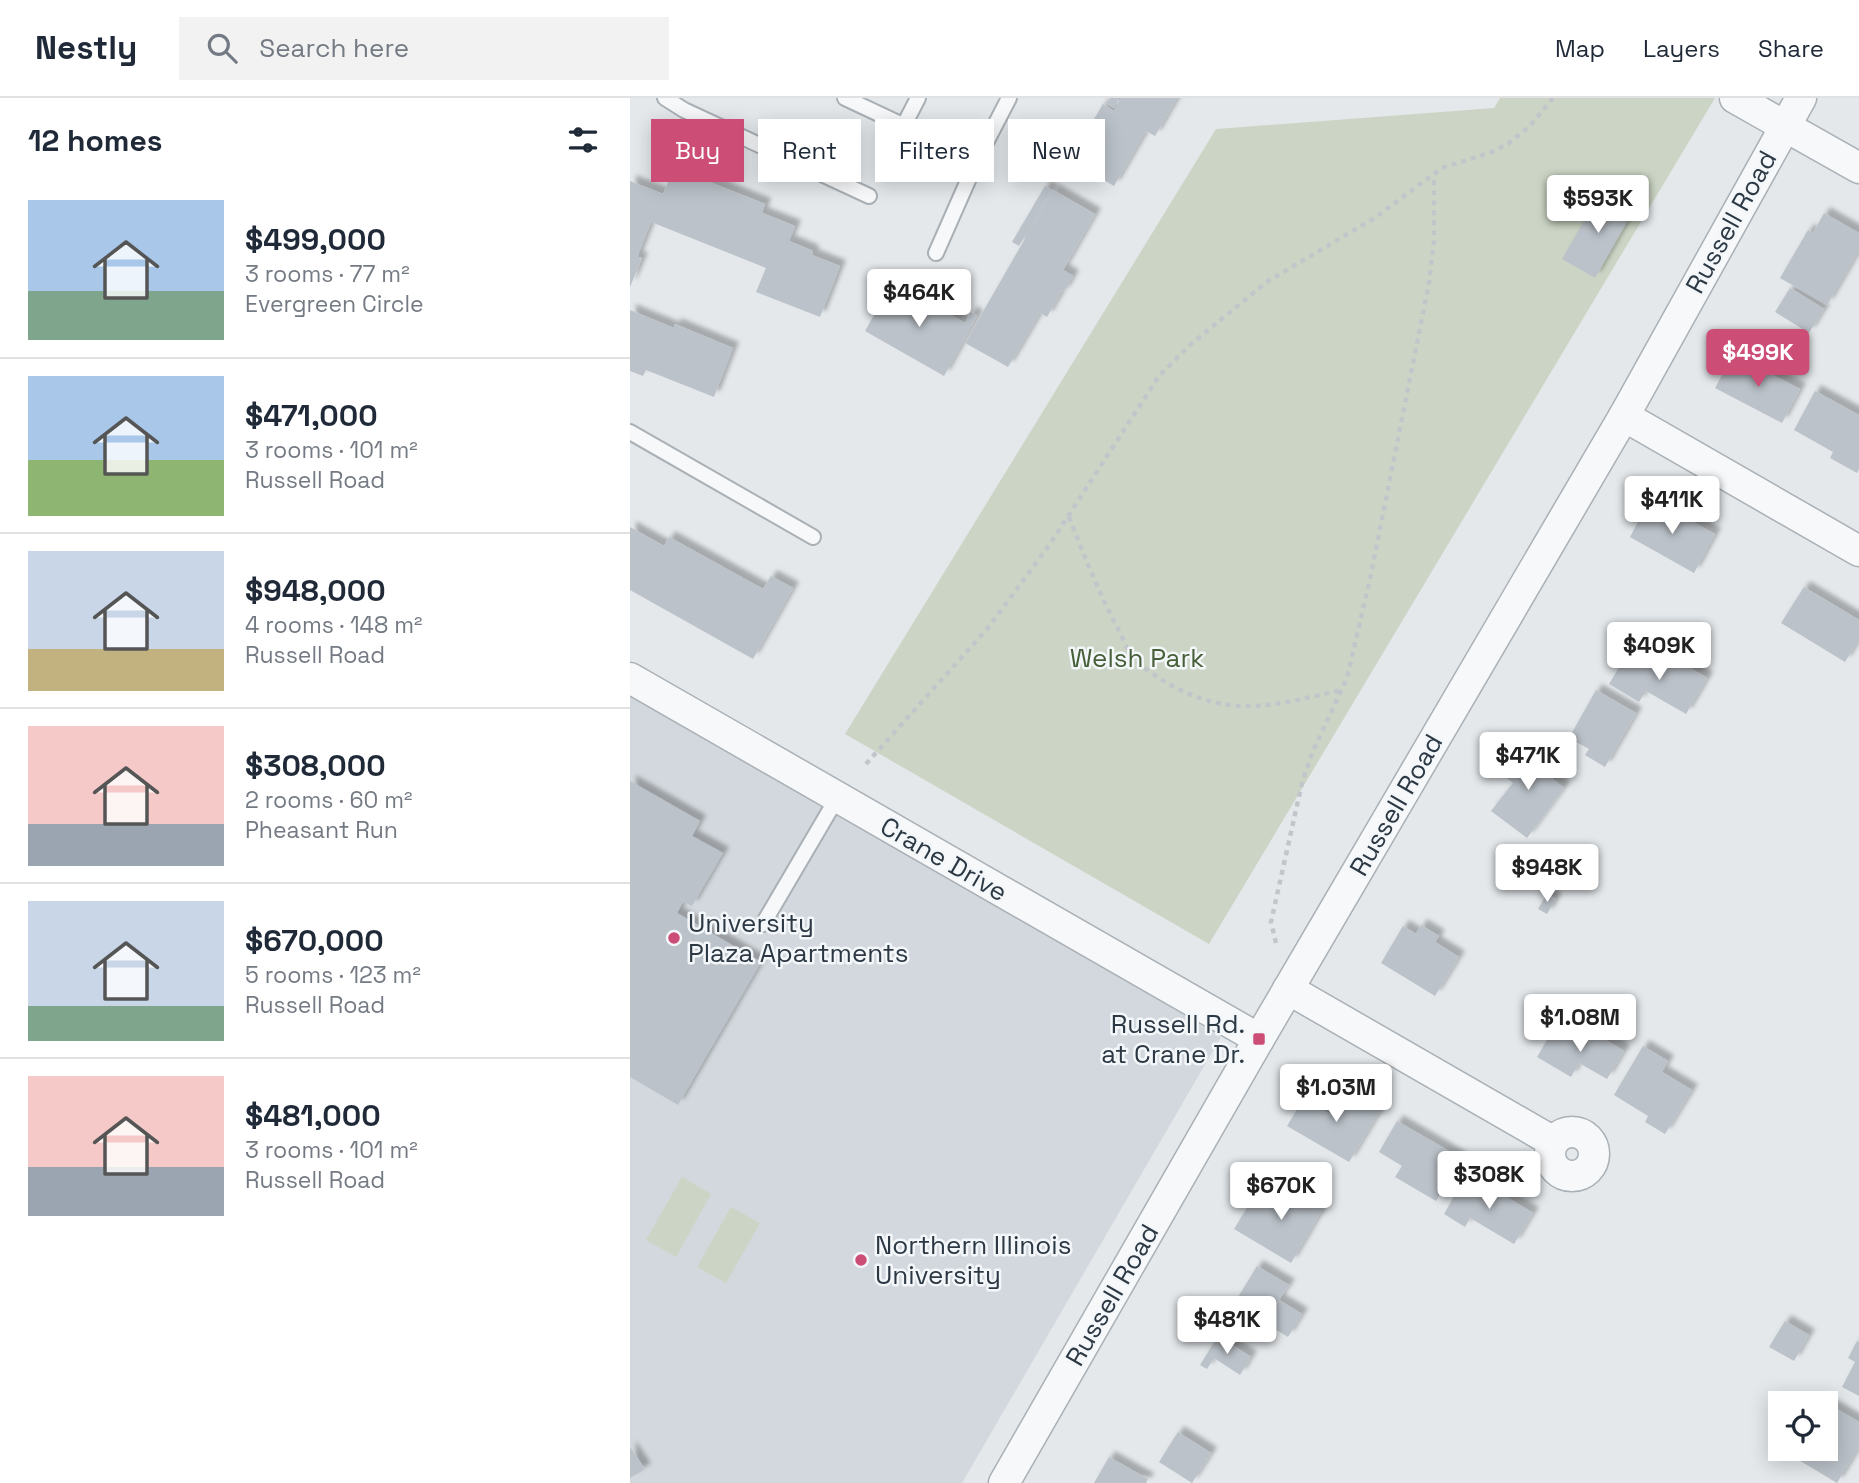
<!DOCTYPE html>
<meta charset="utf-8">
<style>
body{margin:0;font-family:"Space Grotesk",sans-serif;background:#f2f2f3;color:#1f2937;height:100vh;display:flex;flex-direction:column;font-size:26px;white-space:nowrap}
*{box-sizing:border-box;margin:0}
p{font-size:23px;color:#747a83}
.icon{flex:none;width:38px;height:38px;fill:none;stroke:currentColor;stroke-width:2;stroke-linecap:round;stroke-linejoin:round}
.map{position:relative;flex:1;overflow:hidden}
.details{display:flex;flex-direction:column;background:#fff;width:630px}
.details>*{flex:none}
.hud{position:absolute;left:21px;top:21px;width:665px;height:63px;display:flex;gap:14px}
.controls{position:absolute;left:1138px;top:1293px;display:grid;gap:14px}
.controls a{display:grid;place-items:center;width:70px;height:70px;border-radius:0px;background:#fff;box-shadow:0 4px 18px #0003;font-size:35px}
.price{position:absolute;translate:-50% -60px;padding:0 16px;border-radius:7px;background:#fff;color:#222;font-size:23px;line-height:46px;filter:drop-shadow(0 2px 4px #0008)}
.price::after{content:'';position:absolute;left:50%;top:42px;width:21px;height:16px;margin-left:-10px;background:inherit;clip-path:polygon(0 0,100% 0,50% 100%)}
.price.active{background:#cc4e77;color:#fff}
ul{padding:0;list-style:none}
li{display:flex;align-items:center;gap:21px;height:175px;padding:0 28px}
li+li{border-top:2px solid #e0e1e3}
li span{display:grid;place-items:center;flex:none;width:196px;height:140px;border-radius:0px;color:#555}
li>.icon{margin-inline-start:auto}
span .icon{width:84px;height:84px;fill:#fffc;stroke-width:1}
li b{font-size:30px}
h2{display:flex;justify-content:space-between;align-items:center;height:84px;padding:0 28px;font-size:30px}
.tag{padding:0 24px;border-radius:0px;background:#fff;box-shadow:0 4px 18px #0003;font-size:24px;line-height:63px}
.tag.active{background:#cc4e77;color:#fff}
header{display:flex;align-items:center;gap:42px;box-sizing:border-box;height:98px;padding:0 35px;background:#fff;border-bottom:2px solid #e0e1e3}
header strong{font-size:33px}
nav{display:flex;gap:38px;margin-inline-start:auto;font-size:24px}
.search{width:490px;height:63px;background:#f2f2f3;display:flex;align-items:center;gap:18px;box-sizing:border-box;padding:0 24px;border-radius:0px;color:#747a83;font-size:26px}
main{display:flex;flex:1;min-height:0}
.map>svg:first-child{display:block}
.built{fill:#d2d8dd}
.green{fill:#ccd5c5}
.building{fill:#bbc2c9;filter:url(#shadow)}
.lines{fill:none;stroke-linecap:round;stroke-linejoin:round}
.lane-casing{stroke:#a9b0b6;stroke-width:18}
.street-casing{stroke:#a9b0b6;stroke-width:33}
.path{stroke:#c2c6cb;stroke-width:4.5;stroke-dasharray:5 5;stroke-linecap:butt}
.lane{stroke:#f7f8fa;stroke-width:14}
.street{stroke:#f7f8fa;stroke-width:30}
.poi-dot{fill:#cc4e77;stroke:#f4f7f9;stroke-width:2.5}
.labels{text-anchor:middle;stroke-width:5;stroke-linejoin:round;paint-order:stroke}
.street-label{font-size:26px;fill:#2c3944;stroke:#f4f7f9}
.park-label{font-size:26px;fill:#475f39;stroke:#f4f7f9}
.poi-label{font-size:26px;fill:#2c3944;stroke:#f4f7f9;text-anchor:start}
</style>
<header>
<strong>Nestly</strong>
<div class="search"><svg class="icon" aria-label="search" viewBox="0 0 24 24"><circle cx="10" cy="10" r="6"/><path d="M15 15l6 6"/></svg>Search here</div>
<nav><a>Map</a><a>Layers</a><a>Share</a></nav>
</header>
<main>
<section class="details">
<h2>12 homes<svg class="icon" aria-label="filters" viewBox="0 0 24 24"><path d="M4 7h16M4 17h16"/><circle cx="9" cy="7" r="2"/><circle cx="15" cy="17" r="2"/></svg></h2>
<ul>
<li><span style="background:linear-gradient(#a9c7e8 65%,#7fa58c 0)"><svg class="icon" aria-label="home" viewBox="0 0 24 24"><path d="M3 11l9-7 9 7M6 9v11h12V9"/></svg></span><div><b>$499,000</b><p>3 rooms · 77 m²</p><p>Evergreen Circle</p></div></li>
<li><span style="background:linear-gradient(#a9c7e8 60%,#8fb573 0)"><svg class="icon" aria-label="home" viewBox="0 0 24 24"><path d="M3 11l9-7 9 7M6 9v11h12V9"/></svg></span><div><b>$471,000</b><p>3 rooms · 101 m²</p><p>Russell Road</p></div></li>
<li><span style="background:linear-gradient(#c9d6e8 70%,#c2b280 0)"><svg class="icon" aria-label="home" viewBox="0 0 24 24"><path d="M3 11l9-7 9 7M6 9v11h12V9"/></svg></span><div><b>$948,000</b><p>4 rooms · 148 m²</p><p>Russell Road</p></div></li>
<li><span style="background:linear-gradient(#f6c9c9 70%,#9aa5b1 0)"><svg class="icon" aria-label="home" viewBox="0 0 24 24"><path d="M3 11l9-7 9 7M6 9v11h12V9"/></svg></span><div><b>$308,000</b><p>2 rooms · 60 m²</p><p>Pheasant Run</p></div></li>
<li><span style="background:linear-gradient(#c9d6e8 75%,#7fa58c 0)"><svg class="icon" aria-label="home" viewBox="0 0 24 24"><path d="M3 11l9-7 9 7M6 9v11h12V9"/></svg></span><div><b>$670,000</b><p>5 rooms · 123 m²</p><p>Russell Road</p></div></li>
<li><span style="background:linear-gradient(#f6c9c9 65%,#9aa5b1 0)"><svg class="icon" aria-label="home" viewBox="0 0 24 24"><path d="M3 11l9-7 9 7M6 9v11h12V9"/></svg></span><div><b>$481,000</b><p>3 rooms · 101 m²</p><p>Russell Road</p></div></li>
</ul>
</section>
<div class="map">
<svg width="1229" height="1385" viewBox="0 0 1229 1385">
<defs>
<filter id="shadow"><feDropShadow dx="6" dy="-6" stdDeviation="2" flood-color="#0004"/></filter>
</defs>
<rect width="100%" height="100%" fill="#e4e8eb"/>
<polygon class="built" points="0,591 591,939 332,1385 0,1385"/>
<g class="green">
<polygon points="870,0 1085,0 579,846 215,636 586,31 864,10"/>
<polygon points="52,1079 81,1096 46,1159 16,1142"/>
<polygon points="101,1109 130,1125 96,1185 67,1169"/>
</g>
<g class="building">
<polygon points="480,0 489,0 484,10 477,6"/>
<polygon points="491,0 547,0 525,38 516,33 484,88 440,62 473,6 484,13"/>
<polygon points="44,70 135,106 132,115 165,128 159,143 183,153 182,157 210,168 190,219 126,194 136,170 21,124 7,159 12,160 0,189 0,83 33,96"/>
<polygon points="415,88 422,92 389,148 382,144"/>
<polygon points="423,92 465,116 433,172 443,178 434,194 432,193 417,219 410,215 378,269 335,245"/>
<polygon points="971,94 1003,113 965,180 932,161"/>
<polygon points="1194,115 1229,135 1229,152 1197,207 1150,180 1178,132 1183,135"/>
<polygon points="263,184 335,225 341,214 347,218 314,278 235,233"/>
<polygon points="1160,190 1194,211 1179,235 1145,214"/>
<polygon points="0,212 44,230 45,226 103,250 84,299 16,272 13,278 0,273"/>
<polygon points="1103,257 1170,291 1152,325 1085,290"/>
<polygon points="1185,293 1229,317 1229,371 1227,375 1200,360 1203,354 1164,332"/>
<polygon points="1020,401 1085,436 1064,475 1000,439"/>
<polygon points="0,429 34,448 39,439 133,491 141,478 163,490 123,561 0,492"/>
<polygon points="1174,489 1229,522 1229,541 1215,564 1151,525"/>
<polygon points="998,555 1031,574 1040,558 1077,580 1056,616 1016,593 1009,604 979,586"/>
<polygon points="966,592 1006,615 975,669 955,657 959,651 939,640"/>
<polygon points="895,647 925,670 919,678 934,690 897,740 861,713 883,685 873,677"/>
<polygon points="0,683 70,723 62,738 93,755 62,808 53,804 47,815 131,864 48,1007 0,979"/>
<polygon points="917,796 926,801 917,816 908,811"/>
<polygon points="791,827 809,838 805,844 829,859 805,898 751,865 773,828 786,836"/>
<polygon points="924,930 956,949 964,935 994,953 977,981 949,965 941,979 907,959"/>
<polygon points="1013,948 1038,963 1032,974 1062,992 1035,1036 1015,1024 1018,1018 984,997"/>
<polygon points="715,990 751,1011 719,1064 657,1028 674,1000 700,1016"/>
<polygon points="767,1023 831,1060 806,1103 765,1079 772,1068 749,1054"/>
<polygon points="850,1083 903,1115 884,1146 840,1120 835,1129 814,1116 830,1088 843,1095"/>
<polygon points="658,1085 695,1107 661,1165 604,1131 623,1100 642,1111"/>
<polygon points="627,1168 659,1187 649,1202 672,1216 658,1239 604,1206"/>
<polygon points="1155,1223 1179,1237 1164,1263 1139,1249"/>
<polygon points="588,1238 621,1259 610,1277 584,1260 577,1271 570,1267"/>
<polygon points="1227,1243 1229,1244 1229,1298 1212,1289 1225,1264 1218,1260"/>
<polygon points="1200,1307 1229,1324 1229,1349 1207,1385 1167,1361 1173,1351 1195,1351 1195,1314"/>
<polygon points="548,1334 581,1355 562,1385 529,1364"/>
<polygon points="0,1349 15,1371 0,1380"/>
<polygon points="479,1359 518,1381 516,1385 464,1385"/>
</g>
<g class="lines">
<defs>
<g id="lane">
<polyline points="35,0 54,12 239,98"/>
<polyline points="215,0 347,62 306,155"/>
<polyline points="274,27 288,0"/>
<polyline points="347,62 379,0"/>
<polyline points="0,334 183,439"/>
<polyline points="133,826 207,700"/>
</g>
<g id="street">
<polyline points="1105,0 1229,70"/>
<polyline points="994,318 1229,453"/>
<polyline points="0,580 629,941"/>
<polyline points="658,891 922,1043"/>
<circle cx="942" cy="1056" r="22"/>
<polyline points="374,1385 629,941 994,318 1171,0"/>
</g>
</defs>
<use href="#lane" class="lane-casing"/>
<use href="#street" class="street-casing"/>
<g class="path">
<path d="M439 419C454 457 469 495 488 531 493 540 497 552 503 559 512 570 526 578 537 585 602 622 644 607 712 592"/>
<polyline points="236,666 358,530 420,446 529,278 560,247 638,183 743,121 812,70 862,54 879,45 899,29 923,0"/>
<polyline points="646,845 641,824 672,685 682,655 717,580 740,481 799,185 804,143 804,78"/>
</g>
<use href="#lane" class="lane"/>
<use href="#street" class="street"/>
</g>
<g class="poi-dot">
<circle cx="44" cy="840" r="7"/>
<rect x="622" y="934" width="14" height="14" rx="3.5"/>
<circle cx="231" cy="1162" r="7"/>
</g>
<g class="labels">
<g class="street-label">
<text transform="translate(1101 124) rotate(-61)" y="9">Russell Road</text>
<text transform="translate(766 707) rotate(-60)" y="9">Russell Road</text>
<text transform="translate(314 761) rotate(30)" y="9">Crane Drive</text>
<text transform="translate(482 1197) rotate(-60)" y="9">Russell Road</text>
</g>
<g class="park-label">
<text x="507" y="569">Welsh Park</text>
</g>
<g class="poi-label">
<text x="58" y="834">University<tspan x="58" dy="30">Plaza Apartments</tspan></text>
<text x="615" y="935" text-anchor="end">Russell Rd.<tspan x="615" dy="30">at Crane Dr.</tspan></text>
<text x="245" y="1156">Northern Illinois<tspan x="245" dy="30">University</tspan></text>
</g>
</g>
</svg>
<div class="controls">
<a><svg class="icon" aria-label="locate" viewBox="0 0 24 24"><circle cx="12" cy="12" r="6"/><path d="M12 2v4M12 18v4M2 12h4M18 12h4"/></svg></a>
</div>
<b class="price" style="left:968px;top:137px">$593K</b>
<b class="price" style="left:289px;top:231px">$464K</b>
<b class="price active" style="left:1128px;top:291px">$499K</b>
<b class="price" style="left:1042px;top:438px">$411K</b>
<b class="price" style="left:1029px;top:584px">$409K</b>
<b class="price" style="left:898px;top:694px">$471K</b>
<b class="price" style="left:917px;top:806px">$948K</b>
<b class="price" style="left:950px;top:956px">$1.08M</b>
<b class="price" style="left:706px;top:1026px">$1.03M</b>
<b class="price" style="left:859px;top:1113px">$308K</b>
<b class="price" style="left:651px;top:1124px">$670K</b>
<b class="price" style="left:597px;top:1258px">$481K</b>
<div class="hud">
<a class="tag active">Buy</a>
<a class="tag">Rent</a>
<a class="tag">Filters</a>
<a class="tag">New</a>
</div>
</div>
</main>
